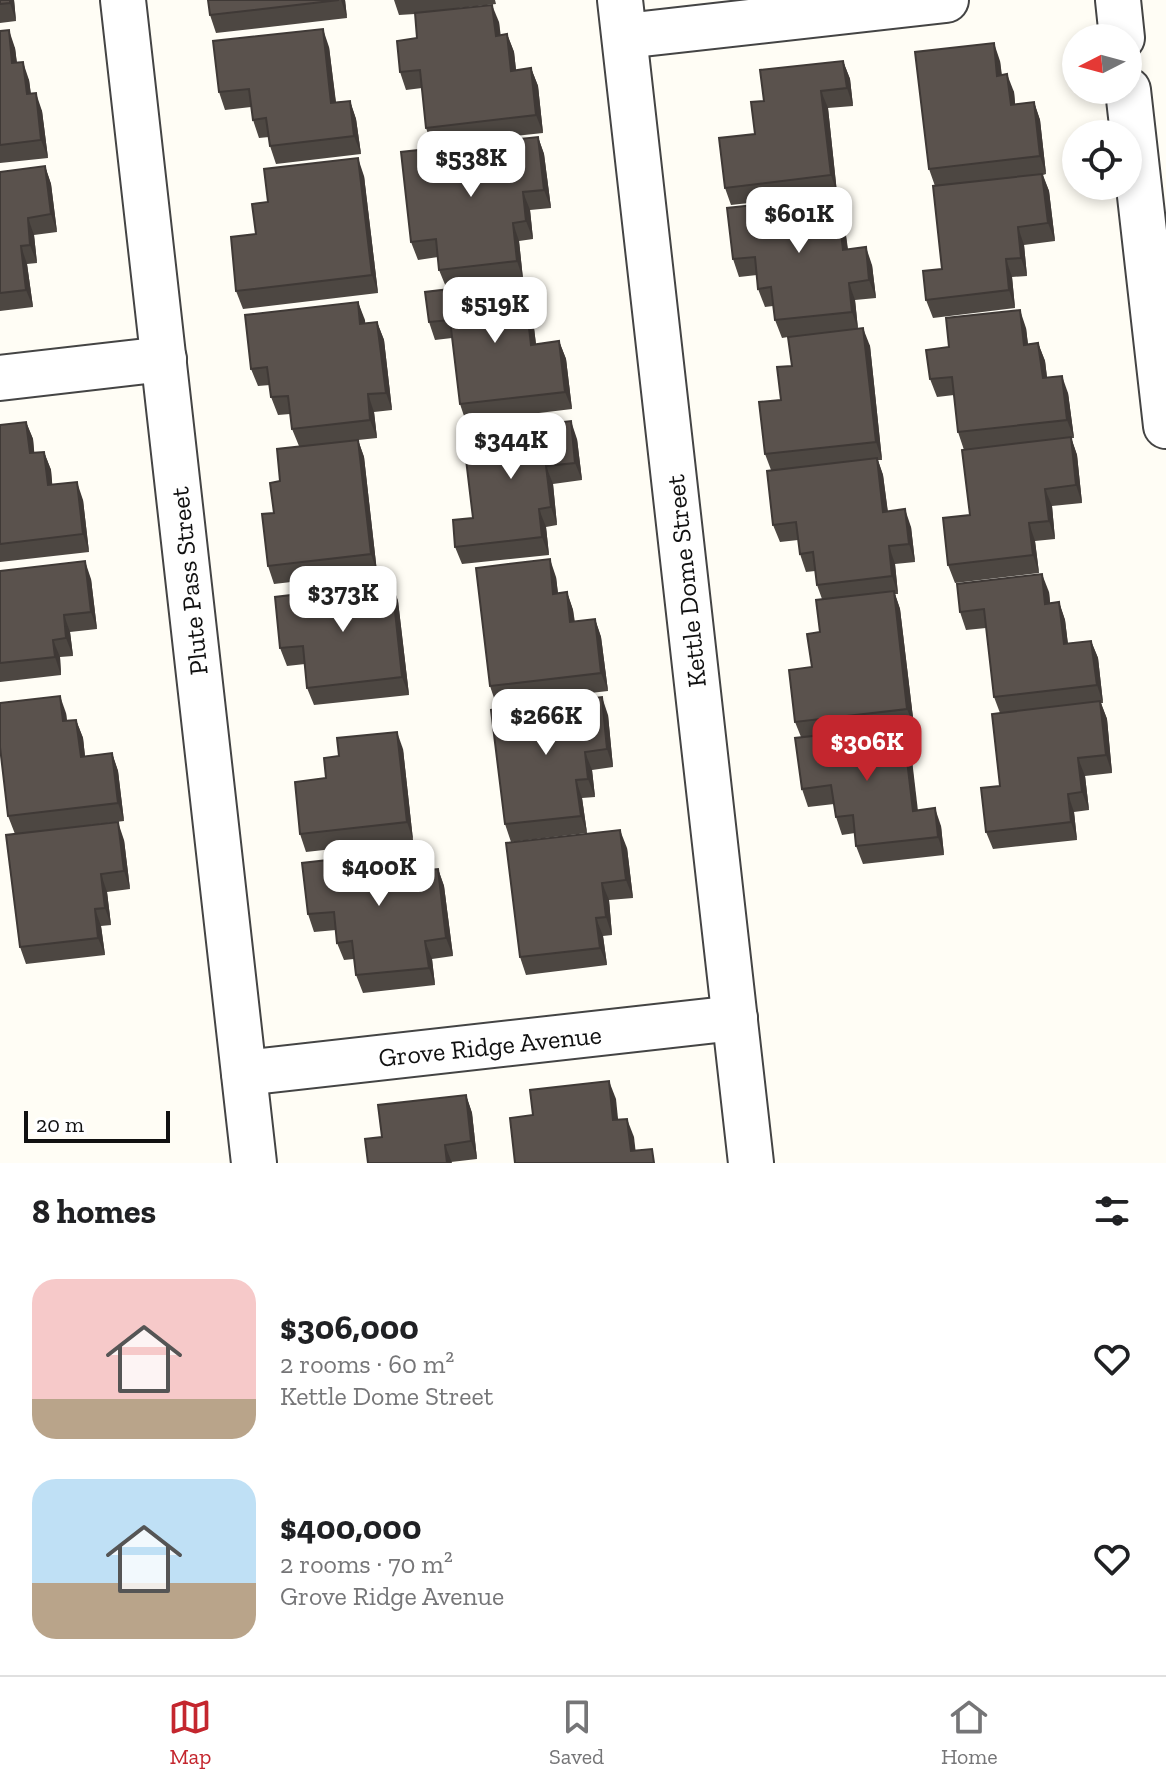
<!DOCTYPE html>
<meta charset="utf-8">
<style>
body{margin:0;font-family:"Zilla Slab",serif;background:#f2f2f2;color:#202124;height:100vh;display:flex;flex-direction:column;font-size:30px;white-space:nowrap}
*{box-sizing:border-box;margin:0}
p{font-size:26px;color:#757577}
.icon{flex:none;width:44px;height:44px;fill:none;stroke:currentColor;stroke-width:2;stroke-linecap:round;stroke-linejoin:round}
.map{position:relative;height:1163px;overflow:hidden}
.panel{display:flex;flex-direction:column;background:#fff;flex:1}
.panel>*{flex:none}
.needle{width:52px;rotate:264deg}
.fabs{position:absolute;left:1062px;top:24px;display:grid;gap:16px}
.fabs a{display:grid;place-items:center;width:80px;height:80px;border-radius:50%;background:#fff;box-shadow:0 4px 12px #0003;font-size:40px}
.scale{position:absolute;left:24px;bottom:20px;width:146px;box-sizing:border-box;padding-left:8px;border:4px solid #111;border-top:0;font-size:22px;line-height:28px;white-space:nowrap;color:#111;-webkit-text-stroke:6px #fff;paint-order:stroke}
.price{position:absolute;translate:-50% -68px;padding:0 18px;border-radius:16px;background:#fff;color:#222;font-size:26px;line-height:52px;filter:drop-shadow(0 2px 4px #0008)}
.price::after{content:'';position:absolute;left:50%;top:48px;width:24px;height:18px;margin-left:-12px;background:inherit;clip-path:polygon(0 0,100% 0,50% 100%)}
.price.selected{background:#c4262e;color:#fff}
ul{padding:0;list-style:none}
li{display:flex;align-items:center;gap:24px;height:200px;padding:0 32px}
li span{display:grid;place-items:center;flex:none;width:224px;height:160px;border-radius:24px;color:#555}
li>.icon{margin-inline-start:auto}
span .icon{width:96px;height:96px;fill:#fffc;stroke-width:1}
li b{font-size:34px}
h2{display:flex;justify-content:space-between;align-items:center;height:96px;padding:0 32px;font-size:34px}
.dock{display:flex;justify-content:space-around;align-items:center;height:112px;border-top:2px solid #e0e0e0;background:#fff;font-size:22px;color:#757577}
.dock a{display:grid;justify-items:center;gap:4px}
.dock .selected{color:#c4262e}
.map>svg:first-child{display:block}
.lines{fill:none;stroke-linecap:round;stroke-linejoin:round}
.street-casing{stroke:#444;stroke-width:48}
.street{stroke:#fff;stroke-width:44}
.wall{fill:#4d4742}
.shaded-wall{fill:#3f3936}
.building{fill:#5a524d;stroke:#3f3936;stroke-width:2}
.labels{text-anchor:middle;stroke-width:8;stroke-linejoin:round;paint-order:stroke}
.street-label{font-size:26px;fill:#111;stroke:#fff}
</style>
<div class="map">
<svg width="1166" height="1163" viewBox="0 0 1166 1163">
<rect width="100%" height="100%" fill="#fffdf5"/>
<g class="lines">
<defs>
<g id="street">
<polyline points="123,0 254,1163"/>
<polyline points="620,0 751,1163"/>
<polyline points="1118,0 1122,38"/>
<polyline points="625,36 946,0"/>
<polyline points="1128,90 1166,426"/>
<polyline points="0,378 164,359"/>
<polyline points="244,1073 735,1018"/>
</g>
</defs>
<use href="#street" class="street-casing"/>
<use href="#street" class="street"/>
</g>
<g class="wall">
<polygon points="0,0 14,0 16,21 0,23"/>
<polygon points="208,0 345,0 347,18 216,33 210,15"/>
<polygon points="394,0 495,0 496,4 459,8 499,22 500,35 507,34 514,52 516,70 531,68 538,86 543,133 432,145 426,128 422,88 406,90 400,72 417,38 415,14 399,15"/>
<polygon points="0,31 15,48 17,63 29,80 31,94 42,111 48,158 0,163"/>
<polygon points="329,47 336,102 350,101 356,119 361,154 276,164 270,146 269,137 259,138 253,120 251,107 225,110 219,92"/>
<polygon points="843,61 850,79 853,106 828,108 837,193 731,205 725,188 755,134 764,101"/>
<polygon points="1000,61 1002,75 1014,92 1015,104 1034,102 1040,120 1046,174 1043,175 1049,191 1055,241 1024,245 1027,276 1012,277 1015,308 933,318 926,300 942,269 935,186 929,169"/>
<polygon points="538,137 544,154 551,208 530,210 533,239 519,241 523,279 446,287 439,270 438,257 418,260 411,242"/>
<polygon points="45,166 51,184 57,232 34,235 37,263 27,264 33,307 0,311 0,172"/>
<polygon points="364,176 378,293 243,309 236,291 268,202"/>
<polygon points="837,196 843,214 848,249 872,265 876,298 855,300 858,329 870,346 882,460 878,460 883,475 888,512 911,527 915,562 895,564 898,594 895,594 900,609 914,726 904,727 910,743 917,810 941,826 944,855 863,864 856,846 855,833 842,835 836,817 834,804 808,807 802,789 801,737 795,722 812,667 820,632 822,599 817,585 815,571 806,572 800,554 798,540 780,542 773,525 771,470 765,454 792,366 788,337 782,338 775,320 773,306 765,307 758,289 757,275 739,277 733,259"/>
<polygon points="518,300 519,311 527,310 534,328 536,344 559,341 566,359 572,409 466,422 460,404 452,338 435,340 429,322"/>
<polygon points="358,302 365,323 377,322 384,340 392,410 374,412 377,438 358,440 364,457 377,572 274,584 268,566 274,513 280,481 299,446 292,429 290,414 278,415 271,397 270,385 258,386 251,369"/>
<polygon points="1026,328 1028,344 1038,343 1045,361 1047,377 1068,393 1074,438 1071,438 1077,455 1082,503 1052,506 1055,539 1035,541 1039,573 955,583 948,565 970,515 964,450 958,432 954,395 937,397 930,379 949,347"/>
<polygon points="26,422 33,439 34,453 44,452 51,470 52,485 83,500 89,552 0,562 0,425"/>
<polygon points="577,439 582,480 553,484 557,525 546,527 549,555 462,564 455,547 473,518"/>
<polygon points="0,571 91,579 97,629 70,632 73,656 60,657 61,675 0,682"/>
<polygon points="556,577 558,593 567,592 573,610 575,622 595,619 601,637 608,691 496,704 490,686"/>
<polygon points="392,583 398,601 409,695 314,705 307,688 305,664 287,666 280,648"/>
<polygon points="1049,592 1050,603 1059,602 1065,620 1068,644 1091,641 1098,658 1103,703 1101,703 1107,719 1112,773 1085,776 1089,810 1074,812 1077,840 993,849 986,832 1000,786 1000,713 994,697 986,628 966,630 960,612"/>
<polygon points="66,713 67,721 76,720 83,738 85,756 112,753 118,771 124,821 15,834 8,816"/>
<polygon points="608,715 613,767 592,770 595,797 582,798 587,833 511,842 505,824"/>
<polygon points="403,749 413,840 306,852 300,834 326,778 339,756"/>
<polygon points="124,840 130,889 107,892 111,925 101,926 105,955 26,964 20,947"/>
<polygon points="627,848 633,898 609,900 612,935 603,936 607,965 526,975 520,957"/>
<polygon points="422,867 422,870 438,869 444,886 453,956 432,959 435,985 363,993 356,975 354,959 344,960 337,943 336,930 314,932 308,914"/>
<polygon points="466,1095 472,1113 477,1159 451,1162 382,1137"/>
</g>
<g class="shaded-wall">
<polygon points="10,0 14,0 16,21 10,3"/>
<polygon points="341,0 345,0 347,18"/>
<polygon points="492,5 499,22 503,53 496,36"/>
<polygon points="323,29 329,47 338,121 331,103"/>
<polygon points="9,30 15,48 19,81 12,63"/>
<polygon points="507,34 514,52 518,88 511,71"/>
<polygon points="994,43 1000,61 1003,93 997,76"/>
<polygon points="843,61 850,79 853,106 847,88"/>
<polygon points="23,62 29,80 33,112 27,94"/>
<polygon points="531,68 538,86 543,133 536,115"/>
<polygon points="1007,74 1014,92 1017,123 1011,105"/>
<polygon points="821,91 828,108 837,193 831,175"/>
<polygon points="36,93 42,111 48,158 41,140"/>
<polygon points="350,101 356,119 361,154 354,136"/>
<polygon points="1034,102 1040,120 1046,174 1040,156"/>
<polygon points="538,137 544,154 551,208 544,190"/>
<polygon points="358,158 364,176 378,293 372,275"/>
<polygon points="45,166 51,184 57,232 51,214"/>
<polygon points="1042,174 1049,191 1055,241 1048,223"/>
<polygon points="523,192 530,210 533,239 526,221"/>
<polygon points="837,196 843,214 850,268 843,250"/>
<polygon points="28,218 34,235 37,263 30,245"/>
<polygon points="513,223 519,241 523,279 517,261"/>
<polygon points="1018,227 1024,245 1027,276 1021,258"/>
<polygon points="21,246 27,264 33,307 26,290"/>
<polygon points="866,247 872,265 876,298 869,280"/>
<polygon points="1006,259 1012,277 1015,308 1009,290"/>
<polygon points="511,282 518,300 521,329 515,312"/>
<polygon points="849,283 855,300 858,329 852,312"/>
<polygon points="358,302 365,320 367,342 360,324"/>
<polygon points="527,310 534,328 538,362 531,345"/>
<polygon points="1020,310 1026,328 1030,363 1024,345"/>
<polygon points="377,322 384,340 392,410 386,393"/>
<polygon points="863,328 870,346 882,460 876,442"/>
<polygon points="559,341 566,359 572,409 565,392"/>
<polygon points="1038,343 1045,361 1049,395 1043,378"/>
<polygon points="1062,376 1068,393 1074,438 1067,420"/>
<polygon points="368,394 374,412 377,438 370,420"/>
<polygon points="571,421 577,439 582,480 575,463"/>
<polygon points="26,422 33,439 36,471 30,453"/>
<polygon points="1071,437 1077,455 1082,503 1076,485"/>
<polygon points="358,440 364,457 377,572 371,554"/>
<polygon points="44,452 51,470 54,503 48,485"/>
<polygon points="877,458 883,475 890,530 883,512"/>
<polygon points="546,466 553,484 557,525 551,507"/>
<polygon points="77,482 83,500 89,552 83,534"/>
<polygon points="1045,489 1052,506 1055,539 1049,521"/>
<polygon points="539,509 546,527 549,555 542,537"/>
<polygon points="905,509 911,527 915,562 909,544"/>
<polygon points="1029,523 1035,541 1039,573 1033,555"/>
<polygon points="889,546 895,564 898,594 892,576"/>
<polygon points="550,559 556,577 560,612 553,594"/>
<polygon points="85,561 91,579 97,629 91,612"/>
<polygon points="1042,574 1049,592 1052,622 1045,604"/>
<polygon points="392,583 398,601 409,695 402,677"/>
<polygon points="894,591 900,609 914,726 907,709"/>
<polygon points="567,592 573,610 576,640 570,622"/>
<polygon points="1059,602 1065,620 1070,662 1064,644"/>
<polygon points="64,615 70,632 73,656 66,638"/>
<polygon points="595,619 601,637 608,691 601,673"/>
<polygon points="53,640 60,657 61,675 55,657"/>
<polygon points="1091,641 1098,658 1103,703 1097,685"/>
<polygon points="60,696 66,713 69,739 63,721"/>
<polygon points="602,697 608,715 613,767 607,749"/>
<polygon points="1100,701 1107,719 1112,773 1106,755"/>
<polygon points="76,720 83,738 87,775 81,757"/>
<polygon points="903,726 910,743 920,828 913,811"/>
<polygon points="397,732 403,749 413,840 407,822"/>
<polygon points="585,752 592,770 595,797 588,779"/>
<polygon points="112,753 118,771 124,821 118,803"/>
<polygon points="1078,758 1085,776 1089,810 1082,792"/>
<polygon points="576,780 582,798 587,833 581,816"/>
<polygon points="1068,794 1074,812 1077,840 1071,822"/>
<polygon points="935,808 941,826 944,855 938,837"/>
<polygon points="118,822 124,840 130,889 124,871"/>
<polygon points="620,830 627,848 633,898 626,880"/>
<polygon points="416,850 422,867 424,888 418,871"/>
<polygon points="438,869 444,886 453,956 446,938"/>
<polygon points="101,874 107,892 111,925 105,908"/>
<polygon points="602,883 609,900 612,935 606,917"/>
<polygon points="95,909 101,926 105,955 98,938"/>
<polygon points="596,918 603,936 607,965 600,948"/>
<polygon points="425,941 432,959 435,985 429,968"/>
<polygon points="609,1081 616,1099 620,1138 613,1120"/>
<polygon points="466,1095 472,1113 477,1159 471,1141"/>
<polygon points="627,1119 634,1137 637,1163 631,1151"/>
<polygon points="445,1145 452,1163 447,1163"/>
</g>
<g class="building">
<polygon points="0,0 10,0 10,3 0,4"/>
<polygon points="208,0 339,0 210,15"/>
<polygon points="492,5 496,36 507,34 511,71 531,68 536,115 426,128 420,70 400,72 397,41 417,38 415,13"/>
<polygon points="323,29 331,103 350,101 354,136 270,146 266,118 253,120 249,89 219,92 213,41"/>
<polygon points="9,30 12,63 23,62 27,94 36,93 41,140 0,145 0,31"/>
<polygon points="994,43 997,76 1007,74 1011,105 1034,102 1040,156 929,169 915,52"/>
<polygon points="843,61 847,88 821,91 831,175 725,188 719,138 755,134 751,102 764,101 760,70"/>
<polygon points="538,137 544,190 523,192 526,221 513,223 517,261 439,270 436,239 411,242 401,152"/>
<polygon points="358,158 372,275 236,291 231,237 256,234 252,204 268,202 264,169"/>
<polygon points="45,166 51,214 28,218 30,245 21,246 26,290 0,293 0,172"/>
<polygon points="1042,174 1048,223 1018,227 1021,258 1006,259 1009,290 926,300 923,271 942,269 933,186"/>
<polygon points="837,196 843,250 866,247 869,280 849,283 852,312 775,320 771,287 758,289 755,257 733,259 727,208"/>
<polygon points="511,282 515,312 527,310 531,345 559,341 565,392 460,404 450,320 429,322 425,292"/>
<polygon points="358,302 360,324 377,322 386,393 368,394 370,420 292,429 288,396 271,397 267,367 251,369 245,315"/>
<polygon points="1020,310 1024,345 1038,343 1043,378 1062,376 1067,420 958,432 952,377 930,379 926,350 949,347 946,318"/>
<polygon points="863,328 876,442 765,454 759,402 781,400 777,367 792,366 788,337"/>
<polygon points="571,421 575,463 546,466 551,507 539,509 542,537 455,547 453,520 473,518 463,434"/>
<polygon points="26,422 30,453 44,452 48,485 77,482 83,534 0,544 0,425"/>
<polygon points="1071,437 1076,485 1045,489 1049,521 1029,523 1033,555 948,565 943,518 970,515 962,450"/>
<polygon points="358,440 371,554 268,566 262,514 274,513 270,483 280,481 277,449"/>
<polygon points="877,458 883,512 905,509 909,544 889,546 892,576 817,585 813,552 800,554 796,522 773,525 767,471"/>
<polygon points="550,559 553,594 567,592 570,622 595,619 601,673 490,686 476,568"/>
<polygon points="85,561 91,612 64,615 66,638 53,640 55,657 0,663 0,571"/>
<polygon points="1042,574 1045,604 1059,602 1064,644 1091,641 1097,685 994,697 984,609 960,612 957,584"/>
<polygon points="392,583 402,677 307,688 303,646 280,648 275,597"/>
<polygon points="894,591 907,709 795,722 789,670 812,667 807,634 820,632 816,600"/>
<polygon points="60,696 63,721 76,720 81,757 112,753 118,803 8,816 0,747 0,703"/>
<polygon points="602,697 607,749 585,752 588,779 576,780 581,816 505,824 491,710"/>
<polygon points="1100,701 1106,755 1078,758 1082,792 1068,794 1071,822 986,832 981,788 1000,786 992,714"/>
<polygon points="903,726 913,811 935,808 938,837 856,846 853,815 836,817 831,785 802,789 795,738"/>
<polygon points="397,732 407,822 300,834 295,782 326,778 324,758 339,756 337,738"/>
<polygon points="118,822 124,871 101,874 105,908 95,909 98,938 20,947 6,835"/>
<polygon points="620,830 626,880 602,883 606,917 596,918 600,948 520,957 506,843"/>
<polygon points="416,850 418,871 438,869 446,938 425,941 429,968 356,975 352,941 337,943 334,912 308,914 302,863"/>
<polygon points="609,1081 613,1120 627,1119 631,1151 652,1149 654,1163 515,1163 510,1118 533,1115 530,1090"/>
<polygon points="466,1095 471,1141 445,1145 447,1163 368,1163 365,1139 382,1137 378,1105"/>
</g>
<g class="labels">
<g class="street-label">
<text transform="translate(189 581) rotate(-96)" y="9">Plute Pass Street</text>
<text transform="translate(686 581) rotate(-96)" y="9">Kettle Dome Street</text>
<text transform="translate(490 1046) rotate(-6)" y="9">Grove Ridge Avenue</text>
</g>
</g>
</svg>
<div class="fabs">
<a><svg class="needle" viewBox="-14 -14 28 28"><path d="M0-13l5 13h-10z" fill="#e53935"/><path d="M0 13l5-13h-10z" fill="#757577"/></svg></a>
<a><svg class="icon" aria-label="locate" viewBox="0 0 24 24"><circle cx="12" cy="12" r="6"/><path d="M12 2v4M12 18v4M2 12h4M18 12h4"/></svg></a>
</div>
<div class="scale">20 m</div>
<b class="price" style="left:471px;top:199px">$538K</b>
<b class="price" style="left:799px;top:255px">$601K</b>
<b class="price" style="left:495px;top:345px">$519K</b>
<b class="price" style="left:511px;top:481px">$344K</b>
<b class="price" style="left:343px;top:634px">$373K</b>
<b class="price" style="left:546px;top:757px">$266K</b>
<b class="price selected" style="left:867px;top:783px">$306K</b>
<b class="price" style="left:379px;top:908px">$400K</b>
</div>
<section class="panel">
<h2>8 homes<svg class="icon" aria-label="filters" viewBox="0 0 24 24"><path d="M4 7h16M4 17h16"/><circle cx="9" cy="7" r="2"/><circle cx="15" cy="17" r="2"/></svg></h2>
<ul>
<li><span style="background:linear-gradient(#f6c9c9 75%,#b9a48a 0)"><svg class="icon" aria-label="home" viewBox="0 0 24 24"><path d="M3 11l9-7 9 7M6 9v11h12V9"/></svg></span><div><b>$306,000</b><p>2 rooms · 60 m²</p><p>Kettle Dome Street</p></div><svg class="icon" aria-label="heart" viewBox="0 0 24 24"><path d="M12 20l-8-8c-3-5 5-10 8-4 3-6 11-1 8 4z"/></svg></li>
<li><span style="background:linear-gradient(#bfe0f5 65%,#b9a48a 0)"><svg class="icon" aria-label="home" viewBox="0 0 24 24"><path d="M3 11l9-7 9 7M6 9v11h12V9"/></svg></span><div><b>$400,000</b><p>2 rooms · 70 m²</p><p>Grove Ridge Avenue</p></div><svg class="icon" aria-label="heart" viewBox="0 0 24 24"><path d="M12 20l-8-8c-3-5 5-10 8-4 3-6 11-1 8 4z"/></svg></li>
</ul>
</section>
<nav class="dock">
<a class="selected"><svg class="icon" aria-label="map" viewBox="0 0 24 24"><path d="M3 6l6-2 6 2 6-2v14l-6 2-6-2-6 2zM9 4v14M15 6v14"/></svg>Map</a>
<a><svg class="icon" aria-label="saved" viewBox="0 0 24 24"><path d="M7 4h10v16l-5-4-5 4z"/></svg>Saved</a>
<a><svg class="icon" aria-label="home" viewBox="0 0 24 24"><path d="M3 11l9-7 9 7M6 9v11h12V9"/></svg>Home</a>
</nav>
